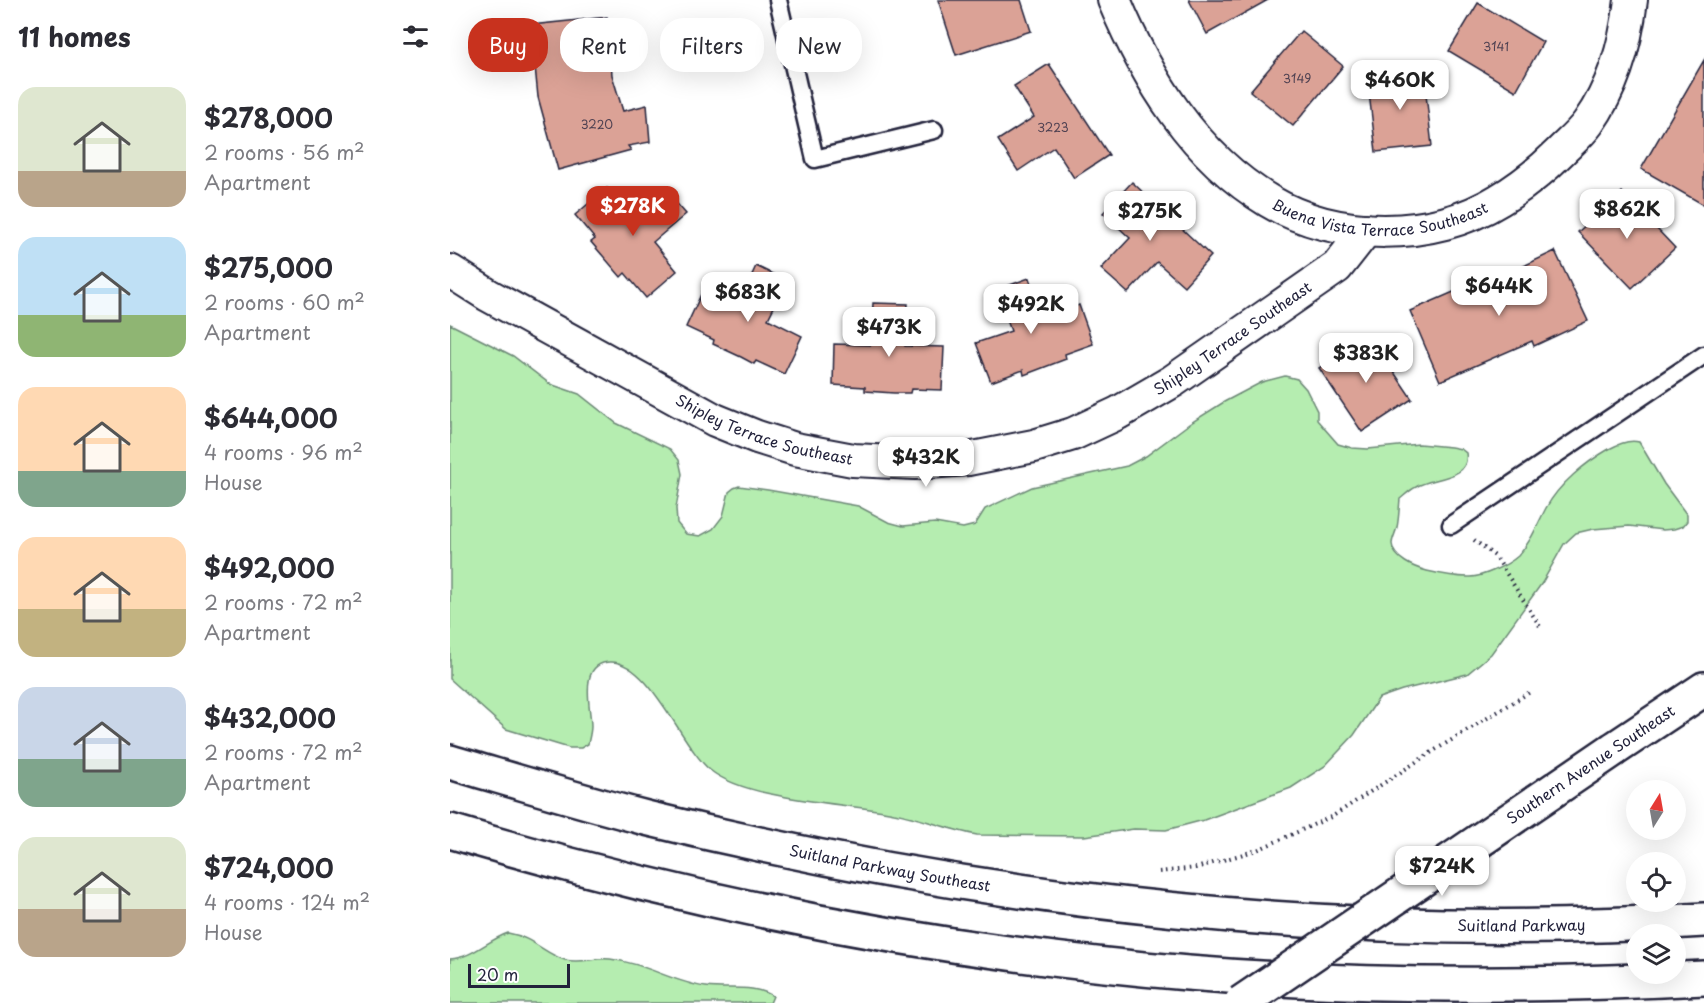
<!DOCTYPE html>
<meta charset="utf-8">
<style>
body{margin:0;font-family:"Playpen Sans",sans-serif;background:#f2f2f3;color:#2b2b33;height:100vh;display:flex;flex-direction:column;font-size:22px;white-space:nowrap}
*{box-sizing:border-box;margin:0}
p{font-size:20px;color:#7c7c81}
.icon{flex:none;width:33px;height:33px;fill:none;stroke:currentColor;stroke-width:2;stroke-linecap:round;stroke-linejoin:round}
.map{position:relative;flex:1;overflow:hidden}
.sheet{display:flex;flex-direction:column;background:#fff;width:450px}
.sheet>*{flex:none}
.banner{position:absolute;left:18px;top:18px;width:570px;height:54px;display:flex;gap:12px}
.needle{width:39px;rotate:11deg}
.buttons{position:absolute;left:1176px;top:780px;display:grid;gap:12px}
.buttons a{display:grid;place-items:center;width:60px;height:60px;border-radius:50%;background:#fff;box-shadow:0 6px 24px #0002;font-size:30px}
.scale{position:absolute;left:18px;bottom:15px;width:102px;box-sizing:border-box;padding-left:6px;border:3px solid #22223b;border-top:0;font-size:16px;line-height:21px;white-space:nowrap;color:#22223b;-webkit-text-stroke:4px #fff;paint-order:stroke}
.price{position:absolute;translate:-50% -51px;padding:0 14px;border-radius:12px;background:#fff;color:#222;font-size:20px;line-height:39px;filter:drop-shadow(0 2px 3px #0008)}
.price::after{content:'';position:absolute;left:50%;top:36px;width:18px;height:14px;margin-left:-9px;background:inherit;clip-path:polygon(0 0,100% 0,50% 100%)}
.price.on{background:#c8321e;color:#fff}
ul{padding:0;list-style:none}
li{display:flex;align-items:center;gap:18px;height:150px;padding:0 18px}
li span{display:grid;place-items:center;flex:none;width:168px;height:120px;border-radius:18px;color:#555}
li>.icon{margin-inline-start:auto}
span .icon{width:72px;height:72px;fill:#fffc;stroke-width:1}
li b{font-size:26px}
h2{display:flex;justify-content:space-between;align-items:center;height:72px;padding:0 18px;font-size:26px}
.pill{padding:0 21px;border-radius:24px;background:#fff;box-shadow:0 6px 24px #0002;font-size:21px;line-height:54px}
.pill.on{background:#c8321e;color:#fff}
main{display:flex;flex:1;min-height:0}
.map>svg:first-child{display:block}
.green{fill:#b5edb0;stroke:#6c8876;stroke-width:1.5}
.building{fill:#dba296;stroke:#22223b;stroke-width:1.5}
.lines{fill:none;stroke-linecap:round;stroke-linejoin:round}
.lane-casing{stroke:#22223b;stroke-width:21}
.street-casing{stroke:#22223b;stroke-width:36}
.secondary-casing{stroke:#22223b;stroke-width:38}
.highway-casing{stroke:#22223b;stroke-width:38}
.path{stroke:#22223b;stroke-width:4;stroke-dasharray:1.5 4.5;stroke-linecap:butt}
.lane{stroke:#fff;stroke-width:16}
.street{stroke:#fff;stroke-width:32}
.secondary{stroke:#fff;stroke-width:33}
.highway{stroke:#fff;stroke-width:33}
.secondary-bridge-casing{stroke:#22223b;stroke-width:38;stroke-linecap:butt}
.secondary-bridge{stroke:#fff;stroke-width:33}
.labels{text-anchor:middle;stroke-width:5;stroke-linejoin:round;paint-order:stroke}
.number-label{font-size:12px;fill:#504252}
.street-label{font-size:15px;fill:#22223b;stroke:#fff}
</style>
<main>
<section class="sheet">
<h2>11 homes<svg class="icon" aria-label="filters" viewBox="0 0 24 24"><path d="M4 7h16M4 17h16"/><circle cx="9" cy="7" r="2"/><circle cx="15" cy="17" r="2"/></svg></h2>
<ul>
<li><span style="background:linear-gradient(#dfe7d0 70%,#b9a48a 0)"><svg class="icon" aria-label="home" viewBox="0 0 24 24"><path d="M3 11l9-7 9 7M6 9v11h12V9"/></svg></span><div><b>$278,000</b><p>2 rooms · 56 m²</p><p>Apartment</p></div></li>
<li><span style="background:linear-gradient(#bfe0f5 65%,#8fb573 0)"><svg class="icon" aria-label="home" viewBox="0 0 24 24"><path d="M3 11l9-7 9 7M6 9v11h12V9"/></svg></span><div><b>$275,000</b><p>2 rooms · 60 m²</p><p>Apartment</p></div></li>
<li><span style="background:linear-gradient(#ffd9b3 70%,#7fa58c 0)"><svg class="icon" aria-label="home" viewBox="0 0 24 24"><path d="M3 11l9-7 9 7M6 9v11h12V9"/></svg></span><div><b>$644,000</b><p>4 rooms · 96 m²</p><p>House</p></div></li>
<li><span style="background:linear-gradient(#ffd9b3 60%,#c2b280 0)"><svg class="icon" aria-label="home" viewBox="0 0 24 24"><path d="M3 11l9-7 9 7M6 9v11h12V9"/></svg></span><div><b>$492,000</b><p>2 rooms · 72 m²</p><p>Apartment</p></div></li>
<li><span style="background:linear-gradient(#c9d6e8 60%,#7fa58c 0)"><svg class="icon" aria-label="home" viewBox="0 0 24 24"><path d="M3 11l9-7 9 7M6 9v11h12V9"/></svg></span><div><b>$432,000</b><p>2 rooms · 72 m²</p><p>Apartment</p></div></li>
<li><span style="background:linear-gradient(#dfe7d0 60%,#b9a48a 0)"><svg class="icon" aria-label="home" viewBox="0 0 24 24"><path d="M3 11l9-7 9 7M6 9v11h12V9"/></svg></span><div><b>$724,000</b><p>4 rooms · 124 m²</p><p>House</p></div></li>
</ul>
</section>
<div class="map">
<svg width="1254" height="1003" viewBox="0 0 1254 1003">
<rect width="100%" height="100%" fill="#fff"/>
<filter id="ink" filterUnits="userSpaceOnUse"><feTurbulence type="fractalNoise" baseFrequency=".0167" numOctaves="2"/><feDisplacementMap in="SourceGraphic" scale="12" xChannelSelector="R" yChannelSelector="G"/><feConvolveMatrix kernelMatrix="1 2 1 2 8 2 1 2 1" color-interpolation-filters="sRGB"/></filter>
<g filter="url(#ink)">
<g class="green">
<path d="M0 324 63 356 100 384 129 394 166 423 220 449 229 460 232 474 226 508 227 523 236 534 250 536 263 529 273 516 279 492 284 488 289 486 318 490 408 506 438 522 453 526 485 523 513 528 525 525 535 509 582 487 677 466 696 456 739 424 774 402 812 382 835 376 847 379 856 389 867 411V420L888 444 902 448 918 449 969 444 1001 447 1011 449 1016 453C1021 480 982 477 966 487 960 490 955 495 950 499 949 508 949 518 947 527 946 532 942 539 942 544 943 559 965 568 977 571 990 574 1004 577 1018 577 1031 578 1058 565 1068 556 1081 542 1087 525 1096 508 1109 484 1135 463 1159 449 1168 444 1179 439 1189 442L1214 484 1237 515V521L1233 526 1224 529 1213 530 1179 526 1143 529 1126 533 1114 544 1092 583 1041 654 1017 674 952 690 929 698 904 735 875 766 841 788 754 820 716 830 684 829 634 836 527 835C499 830 472 818 444 813 395 803 296 800 260 770 232 747 200 662 161 662 127 662 141 708 141 726 141 732 139 739 138 744L131 748H119L56 729 0 679Z"/>
<path d="M58 933C82 937 95 954 115 960 131 964 145 957 160 959 195 963 222 982 256 987 279 990 303 984 323 996L320 1003H0V959C22 958 38 940 58 933Z"/>
</g>
<g class="building">
<polygon points="488,0 571,0 581,31 506,55"/>
<polygon points="739,0 818,0 757,34"/>
<polygon points="1028,3 1093,42 1066,91 999,51"/>
<polygon points="157,17 162,75 173,111 197,105 200,142 178,146 181,150 108,170 88,97 81,25"/>
<polygon points="851,31 893,66 843,126 800,91"/>
<polygon points="1254,60 1254,205 1191,169"/>
<polygon points="599,64 659,155 624,178 604,147 568,171 548,140 584,117 564,86"/>
<polygon points="973,69 982,146 926,152 917,76"/>
<polygon points="682,182 761,256 734,286 707,262 678,293 651,269 680,238 653,213"/>
<polygon points="157,188 180,216 213,188 236,214 203,242 227,271 196,298 175,273 171,277 141,242 145,239 125,215"/>
<polygon points="1172,192 1225,248 1182,288 1128,232"/>
<polygon points="1105,251 1138,321 1084,346 1082,341 990,381 960,311 1015,287 1017,293"/>
<polygon points="306,266 337,281 318,319 352,336 334,374 306,361 304,364 291,357 263,344 264,340 236,327 254,288 288,305"/>
<polygon points="579,278 593,318 629,305 643,344 615,354 616,359 574,375 573,370 541,382 526,343 561,331 546,290"/>
<polygon points="423,303 458,304 455,346 494,347 492,390 461,389 460,393 444,393 415,391 415,387 383,385 384,344 421,345"/>
<polygon points="919,335 962,399 912,432 869,368"/>
</g>
<g class="lines">
<defs>
<g id="lane">
<polyline points="328,0 365,159 484,130"/>
<polyline points="1001,525 1254,355"/>
</g>
<g id="street">
<path id="s1" d="M664 0C697 79 744 156 819 201 886 241 983 241 1049 200 1071 187 1092 170 1110 152 1119 143 1130 134 1138 123 1163 88 1176 43 1181 0"/>
<path id="s2" d="M0 271 38 295 265 420 307 437 345 449 403 460 465 463 518 459 584 446 623 434 668 413 723 381 887 267 916 230"/>
</g>
<polyline id="secondary" points="1164,749 1254,689"/>
<g id="highway">
<path id="s3" d="M0 762C65 781 130 801 196 818 541 903 900 943 1254 920"/>
<path d="M0 831C240 903 488 952 738 973 909 987 1083 987 1254 978"/>
</g>
</defs>
<use href="#lane" class="lane-casing"/>
<use href="#street" class="street-casing"/>
<use href="#secondary" class="secondary-casing"/>
<use href="#highway" class="highway-casing"/>
<g class="path">
<polyline points="1024,540 1046,557 1091,628"/>
<polyline points="709,872 746,868 807,850 883,816 977,755 1080,692"/>
</g>
<use href="#lane" class="lane"/>
<use href="#street" class="street"/>
<use href="#secondary" class="secondary"/>
<use href="#highway" class="highway"/>
<defs>
<polyline id="secondary-bridge" points="791,1003 1164,749"/>
</defs>
<use href="#secondary-bridge" class="secondary-bridge-casing"/>
<use href="#secondary-bridge" class="secondary-bridge"/>
</g>
</g>
<g class="labels">
<g class="number-label">
<text x="1046" y="51">3141</text>
<text x="847" y="83">3149</text>
<text x="147" y="129">3220</text>
<text x="603" y="132">3223</text>
</g>
<g class="street-label">
<text dy="5" stroke="none"><textPath href="#s1" startOffset="374">Buena Vista Terrace Southeast</textPath></text>
<text dy="5" stroke="none"><textPath href="#s2" startOffset="858">Shipley Terrace Southeast</textPath></text>
<text dy="5" stroke="none"><textPath href="#s2" startOffset="354">Shipley Terrace Southeast</textPath></text>
<text transform="translate(1141 765) rotate(-34)" y="5">Southern Avenue Southeast</text>
<text dy="5" stroke="none"><textPath href="#s3" startOffset="453">Suitland Parkway Southeast</textPath></text>
<text dy="5" stroke="none"><textPath href="#s3" startOffset="1088">Suitland Parkway</textPath></text>
</g>
</g>
</svg>
<div class="buttons">
<a><svg class="needle" viewBox="-14 -14 28 28"><path d="M0-13l5 13h-10z" fill="#e53935"/><path d="M0 13l5-13h-10z" fill="#7c7c81"/></svg></a>
<a><svg class="icon" aria-label="locate" viewBox="0 0 24 24"><circle cx="12" cy="12" r="6"/><path d="M12 2v4M12 18v4M2 12h4M18 12h4"/></svg></a>
<a><svg class="icon" aria-label="layers" viewBox="0 0 24 24"><path d="M12 4l9 5-9 5-9-5zM3 14l9 5 9-5"/></svg></a>
</div>
<div class="scale">20 m</div>
<b class="price" style="left:950px;top:111px">$460K</b>
<b class="price on" style="left:183px;top:237px">$278K</b>
<b class="price" style="left:1177px;top:240px">$862K</b>
<b class="price" style="left:700px;top:242px">$275K</b>
<b class="price" style="left:1049px;top:317px">$644K</b>
<b class="price" style="left:298px;top:323px">$683K</b>
<b class="price" style="left:581px;top:335px">$492K</b>
<b class="price" style="left:439px;top:358px">$473K</b>
<b class="price" style="left:916px;top:384px">$383K</b>
<b class="price" style="left:476px;top:488px">$432K</b>
<b class="price" style="left:992px;top:897px">$724K</b>
<div class="banner">
<a class="pill on">Buy</a>
<a class="pill">Rent</a>
<a class="pill">Filters</a>
<a class="pill">New</a>
</div>
</div>
</main>
